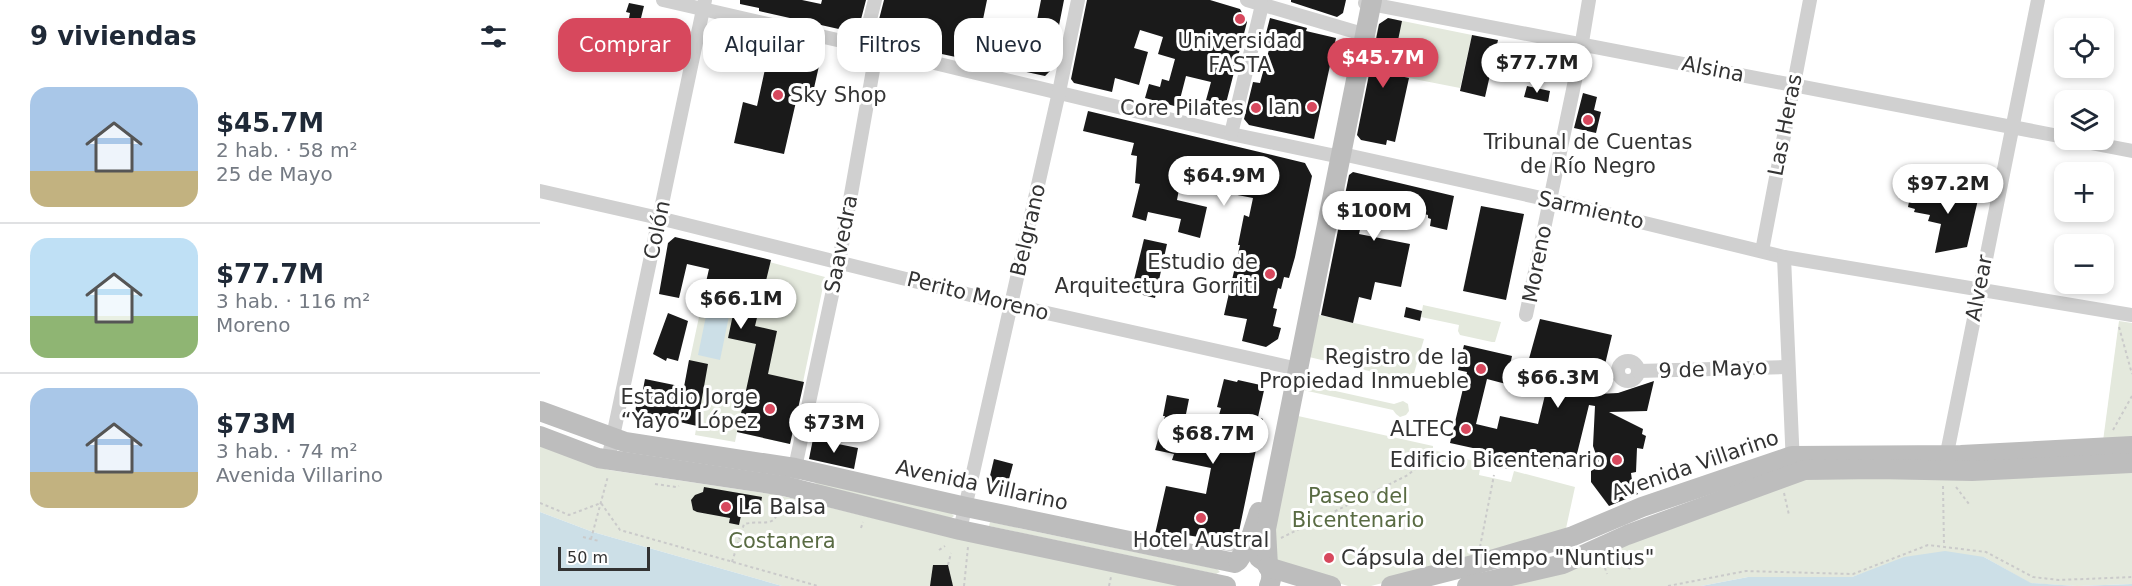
<!DOCTYPE html>
<html lang="es">
<meta charset="utf-8">
<style>
body{margin:0;font-family:"DejaVu Sans",sans-serif;background:#f6f6f7;color:#1f2937;height:100vh;display:flex;flex-direction:column;font-size:22px;white-space:nowrap}
*{box-sizing:border-box;margin:0}
p{font-size:20px;color:#747a83}
.icon{flex:none;width:33px;height:33px;fill:none;stroke:currentColor;stroke-width:2;stroke-linecap:round;stroke-linejoin:round}
.map{position:relative;flex:1;overflow:hidden}
.drawer{display:flex;flex-direction:column;background:#fff;width:540px}
.drawer>*{flex:none}
.banner{position:absolute;left:18px;top:18px;width:570px;height:54px;display:flex;gap:12px}
.fabs{position:absolute;left:1514px;top:18px;display:grid;gap:12px}
.fabs a{display:grid;place-items:center;width:60px;height:60px;border-radius:12px;background:#fff;box-shadow:0 3px 9px #0003;font-size:30px}
.scale{position:absolute;left:18px;bottom:15px;width:92px;box-sizing:border-box;padding-left:6px;border:3px solid #333;border-top:0;font-size:16px;line-height:21px;white-space:nowrap;color:#333;-webkit-text-stroke:4px #fff;paint-order:stroke}
.price{position:absolute;translate:-50% -51px;padding:0 14px;border-radius:21px;background:#fff;color:#222;font-size:20px;line-height:39px;filter:drop-shadow(0 2px 3px #0008)}
.price::after{content:'';position:absolute;left:50%;top:36px;width:18px;height:14px;margin-left:-9px;background:inherit;clip-path:polygon(0 0,100% 0,50% 100%)}
.price.current{background:#d7485d;color:#fff}
ul{padding:0;list-style:none}
li{display:flex;align-items:center;gap:18px;height:150px;padding:0 30px}
li+li{border-top:2px solid #e0e1e3}
li span{display:grid;place-items:center;flex:none;width:168px;height:120px;border-radius:18px;color:#555}
li>.icon{margin-inline-start:auto}
span .icon{width:72px;height:72px;fill:#fffc;stroke-width:1}
li b{font-size:26px}
h2{display:flex;justify-content:space-between;align-items:center;height:72px;padding:0 30px;font-size:26px}
.pill{padding:0 21px;border-radius:18px;background:#fff;box-shadow:0 3px 9px #0003;font-size:21px;line-height:54px}
.pill.current{background:#d7485d;color:#fff}
main{display:flex;flex:1;min-height:0}
.map>svg:first-child{display:block}
.green{fill:#e4e9dd}
.water{fill:#ccdfe7}
.building{fill:#1a1a1a}
.lines{fill:none;stroke-linecap:round;stroke-linejoin:round}
.path{stroke:#cacaca;stroke-width:2;stroke-dasharray:3 3;stroke-linecap:butt}
.service{stroke:#d0d0d0;stroke-width:7}
.minor{stroke:#d0d0d0;stroke-width:14}
.secondary{stroke:#bdbdbd;stroke-width:20}
.poi-dot{fill:#d7485d;stroke:#fff;stroke-width:2}
.labels{text-anchor:middle;stroke-width:6;stroke-linejoin:round;paint-order:stroke}
.poi-label{font-size:21px;fill:#333;stroke:#fff;text-anchor:end}
.street-label{font-size:21px;fill:#333;stroke:#fff}
.park-label{font-size:21px;fill:#596b43;stroke:#fff}
</style>
<main>
<section class="drawer">
<h2>9 viviendas<svg class="icon" aria-label="filters" viewBox="0 0 24 24"><path d="M4 7h16M4 17h16"/><circle cx="9" cy="7" r="2"/><circle cx="15" cy="17" r="2"/></svg></h2>
<ul>
<li><span style="background:linear-gradient(#a9c7e8 70%,#c2b280 0)"><svg class="icon" aria-label="home" viewBox="0 0 24 24"><path d="M3 11l9-7 9 7M6 9v11h12V9"/></svg></span><div><b>$45.7M</b><p>2 hab. · 58 m²</p><p>25 de Mayo</p></div></li>
<li><span style="background:linear-gradient(#bfe0f5 65%,#8fb573 0)"><svg class="icon" aria-label="home" viewBox="0 0 24 24"><path d="M3 11l9-7 9 7M6 9v11h12V9"/></svg></span><div><b>$77.7M</b><p>3 hab. · 116 m²</p><p>Moreno</p></div></li>
<li><span style="background:linear-gradient(#a9c7e8 70%,#c2b280 0)"><svg class="icon" aria-label="home" viewBox="0 0 24 24"><path d="M3 11l9-7 9 7M6 9v11h12V9"/></svg></span><div><b>$73M</b><p>3 hab. · 74 m²</p><p>Avenida Villarino</p></div></li>
</ul>
</section>
<div class="map">
<svg width="1592" height="586" viewBox="0 0 1592 586">
<rect width="100%" height="100%" fill="#fff"/>
<g class="green">
<polygon points="848,18 932,35 920,88 828,70 838,26"/>
<polygon points="174,247 285,277 250,444 197,432 195,442 155,435 160,405 141,401"/>
<polygon points="883,305 961,322 955,342 952,342 920,335 918,331 919,325 881,317"/>
<polygon points="775,314 884,339 872,380 867,384 863,379 769,357"/>
<polygon points="1579,321 1592,323 1592,440 1563,441"/>
<polygon points="764,384 854,404 863,401 868,404 869,411 866,415 860,417 856,414 853,410 763,390"/>
<polygon points="758,416 893,446 893,450 941,463 939,475 971,482 974,471 1035,487 1025,533 937,559 831,586 808,586 744,566 735,559 730,535"/>
<polygon points="0,444 51,465 69,470 238,495 415,538 660,586 242,586 53,532 0,512"/>
<polygon points="1592,470 1592,584 1537,586 1490,583 1444,557 1338,568 1312,577 1208,577 1161,586 952,586 1265,477"/>
<polygon points="277,482 411,513 414,516 410,519 275,484"/>
<polygon points="450,522 677,569 680,572 676,574 449,526"/>
</g>
<g class="water">
<polygon points="167,311 189,316 180,360 158,355"/>
<polygon points="0,512 53,532 242,586 0,586"/>
<polygon points="1405,551 1444,557 1491,583 1537,586 1592,584 1592,586 1161,586 1208,577 1312,577 1364,557"/>
</g>
<g class="building">
<polygon points="200,0 262,0 281,4 282,0 326,0 319,27 312,32 219,11 219,8 200,4"/>
<polygon points="344,0 447,0 441,29 493,40 501,0 524,0 510,71 505,76 336,40 335,35"/>
<polygon points="547,0 670,0 700,9 707,22 684,111 678,115 663,111 671,82 646,76 638,107 605,98 609,84 620,87 622,79 629,81 635,59 618,54 623,37 600,30 594,48 608,52 599,85 575,78 572,92 534,83 531,79"/>
<polygon points="751,0 806,0 803,13 797,17 751,2"/>
<polygon points="89,3 104,6 98,30 87,28 90,13 86,12"/>
<polygon points="730,18 767,28 766,31 796,38 774,139 709,125 704,119 713,82 720,83 730,46 723,45"/>
<polygon points="848,18 862,21 851,74 869,78 855,142 847,140 846,145 821,140 817,135 839,24"/>
<polygon points="932,35 958,40 945,97 920,91"/>
<polygon points="232,37 283,48 272,97 258,93 244,154 194,143 203,102 217,106"/>
<polygon points="987,86 1010,91 1008,102 984,97"/>
<polygon points="1043,93 1057,97 1054,110 1061,112 1056,133 1034,128"/>
<polygon points="548,111 765,163 772,176 755,257 749,278 744,277 741,289 738,288 733,308 737,309 733,326 741,328 738,339 726,347 702,341 707,319 684,315 700,245 698,245 704,215 709,217 713,198 640,184 637,200 667,207 660,238 638,232 641,219 608,212 606,221 592,217 600,184 595,183 597,156 591,155 594,143 543,131"/>
<polygon points="813,172 914,196 907,230 890,226 891,219 888,218 888,215 827,200 819,234 870,244 861,287 835,282 831,300 819,297 813,323 781,315 809,175"/>
<polygon points="1421,186 1440,191 1427,247 1395,253 1401,224 1388,221 1390,215 1374,212 1375,209 1368,207 1371,191 1376,192 1377,189 1381,190 1382,188 1419,196"/>
<polygon points="941,206 984,214 966,300 923,291"/>
<polygon points="135,237 231,260 215,326 237,331 228,374 264,382 250,444 197,432 216,344 188,338 194,310 161,304 169,269 147,264 139,298 119,294 128,243"/>
<polygon points="604,239 627,244 615,298 591,292"/>
<polygon points="866,307 882,311 880,321 864,317"/>
<polygon points="128,313 148,321 138,361 127,358 126,361 113,354"/>
<polygon points="1000,319 1072,335 1058,394 1078,393 1114,381 1107,411 1069,412 1103,429 1102,434 1106,436 1103,449 1097,448 1096,472 1091,473 1093,488 1098,494 1069,506 1051,482 1051,471 1060,466 1053,446 1055,406 1049,405 1035,462 1022,459 1020,469 971,458 969,469 948,464 951,452 910,443 927,372 918,370 924,345 972,356 966,384 947,379 936,424 957,429 960,416 998,424 1005,395 993,392 999,369 987,366"/>
<polygon points="149,360 168,364 157,426 114,416 113,422 94,419 97,400 101,400 105,379 144,387"/>
<polygon points="684,379 697,382 698,380 725,386 718,417 723,419 722,433 717,445 697,541 696,543 640,534 638,539 615,534 626,486 666,494 671,468 632,460 634,454 615,450 625,416 623,416 627,395 649,399 642,434 647,434 646,439 669,443 670,436 678,437 677,422 681,408 677,407"/>
<polygon points="273,439 318,448 314,469 269,459"/>
<polygon points="454,459 473,464 465,494 454,491 449,480"/>
<polygon points="164,487 222,497 219,514 202,511 199,525 189,523 190,518 157,512 153,510 151,500 155,495 163,492"/>
<polygon points="393,565 408,565 413,586 390,586"/>
</g>
<g class="lines">
<g class="path">
<polyline points="1579,327 1592,374"/>
<polyline points="1573,430 1592,396"/>
<polyline points="115,484 136,487 139,486"/>
<polyline points="1403,486 1404,546"/>
<polyline points="1416,487 1429,504"/>
<polyline points="1244,493 1249,515"/>
<polyline points="0,503 29,515 61,503 80,530 278,586"/>
<polyline points="243,510 245,502"/>
<polyline points="321,528 323,522"/>
<polyline points="43,537 59,541"/>
<polyline points="741,538 868,475 875,469 882,455"/>
<polyline points="51,539 68,476"/>
<polyline points="940,547 954,475"/>
<polyline points="399,550 405,546"/>
<polyline points="1072,559 1091,569"/>
<path d="M192 562 204 524C228 519 235 531 241 501"/>
<polyline points="1063,562 1067,574"/>
<polyline points="408,565 411,553"/>
<polyline points="424,586 428,547"/>
<polyline points="569,586 571,577"/>
<polyline points="1128,586 1206,571 1313,574 1388,545 1446,552 1493,577 1519,580 1592,577"/>
</g>
<polyline class="service" points="655,552 665,543 703,550"/>
<g class="minor">
<polyline points="123,0 328,47 691,134 791,155 802,154 1010,200 1244,257 1592,315"/>
<polyline points="707,0 816,32"/>
<polyline points="825,3 1524,137"/>
<polyline points="691,134 722,5"/>
<polyline points="1535,140 1592,151"/>
<polyline points="0,191 119,218 471,305 758,369"/>
<polyline points="1222,251 1270,0"/>
<polyline points="1244,257 1253,465"/>
<polyline points="986,315 1038,66 1049,0"/>
<circle cx="1088" cy="371" r="10"/>
<polyline points="1098,371 1248,367"/>
<polyline points="68,460 165,0"/>
<polyline points="1405,463 1498,0"/>
<polyline points="253,477 299,262 333,70 326,35 335,0"/>
<polyline points="420,530 519,92 538,0"/>
</g>
<g class="secondary">
<polyline points="0,411 85,442 255,468 426,507 695,563"/>
<polyline points="0,436 58,458 244,486 420,530 686,586"/>
<path d="M719 558C730 564 734 575 729 586"/>
<polyline points="698,561 708,546 719,512"/>
<polyline points="728,566 726,529 832,0"/>
<polyline points="728,567 791,586"/>
<polyline points="851,586 937,564 1033,536 1102,507 1252,456 1421,455 1592,446"/>
<polyline points="927,586 1023,564 1087,535 1264,470 1337,469 1432,471 1592,463"/>
</g>
</g>
<g class="poi-dot">
<circle cx="700" cy="19" r="6"/>
<circle cx="238" cy="95" r="6"/>
<circle cx="772" cy="107" r="6"/>
<circle cx="716" cy="108" r="6"/>
<circle cx="1048" cy="120" r="6"/>
<circle cx="730" cy="274" r="6"/>
<circle cx="941" cy="369" r="6"/>
<circle cx="230" cy="409" r="6"/>
<circle cx="926" cy="429" r="6"/>
<circle cx="1077" cy="460" r="6"/>
<circle cx="186" cy="507" r="6"/>
<circle cx="661" cy="518" r="6"/>
<circle cx="789" cy="558" r="6"/>
</g>
<g class="labels">
<g class="poi-label">
<text x="700" y="48" text-anchor="middle">Universidad<tspan x="700" dy="24">FASTA</tspan></text>
<text x="250" y="102" text-anchor="start">Sky Shop</text>
<text x="760" y="114">Ian</text>
<text x="704" y="115">Core Pilates</text>
<text x="1048" y="149" text-anchor="middle">Tribunal de Cuentas<tspan x="1048" dy="24">de Río Negro</tspan></text>
<text x="718" y="269">Estudio de<tspan x="718" dy="24">Arquitectura Gorriti</tspan></text>
<text x="929" y="364">Registro de la<tspan x="929" dy="24">Propiedad Inmueble</tspan></text>
<text x="218" y="404">Estadio Jorge<tspan x="218" dy="24">“Yayo” López</tspan></text>
<text x="914" y="436">ALTEC</text>
<text x="1065" y="467">Edificio Bicentenario</text>
<text x="198" y="514" text-anchor="start">La Balsa</text>
<text x="661" y="547" text-anchor="middle">Hotel Austral</text>
<text x="801" y="565" text-anchor="start">Cápsula del Tiempo "Nuntius"</text>
</g>
<g class="street-label">
<text transform="translate(1173 69) rotate(11)" y="7">Alsina</text>
<text transform="translate(1245 125) rotate(-79)" y="7">Las Heras</text>
<text transform="translate(1051 210) rotate(13)" y="7">Sarmiento</text>
<text transform="translate(117 230) rotate(-78)" y="7">Colón</text>
<text transform="translate(488 230) rotate(-77)" y="7">Belgrano</text>
<text transform="translate(301 244) rotate(-79)" y="7">Saavedra</text>
<text transform="translate(997 264) rotate(-79)" y="7">Moreno</text>
<text transform="translate(1439 288) rotate(-79)" y="7">Alvear</text>
<text transform="translate(438 296) rotate(14)" y="7">Perito Moreno</text>
<text transform="translate(1173 369) rotate(-2)" y="7">9 de Mayo</text>
<text transform="translate(1155 465) rotate(-19)" y="7">Avenida Villarino</text>
<text transform="translate(442 485) rotate(12)" y="7">Avenida Villarino</text>
</g>
<g class="park-label">
<text x="818" y="503">Paseo del<tspan x="818" dy="24">Bicentenario</tspan></text>
<text x="242" y="548">Costanera</text>
</g>
</g>
</svg>
<div class="fabs">
<a><svg class="icon" aria-label="locate" viewBox="0 0 24 24"><circle cx="12" cy="12" r="6"/><path d="M12 2v4M12 18v4M2 12h4M18 12h4"/></svg></a>
<a><svg class="icon" aria-label="layers" viewBox="0 0 24 24"><path d="M12 4l9 5-9 5-9-5zM3 14l9 5 9-5"/></svg></a>
<a>+</a>
<a>−</a>
</div>
<div class="scale">50 m</div>
<b class="price current" style="left:843px;top:89px">$45.7M</b>
<b class="price" style="left:997px;top:94px">$77.7M</b>
<b class="price" style="left:684px;top:207px">$64.9M</b>
<b class="price" style="left:1408px;top:215px">$97.2M</b>
<b class="price" style="left:834px;top:242px">$100M</b>
<b class="price" style="left:201px;top:330px">$66.1M</b>
<b class="price" style="left:1018px;top:409px">$66.3M</b>
<b class="price" style="left:294px;top:454px">$73M</b>
<b class="price" style="left:673px;top:465px">$68.7M</b>
<div class="banner">
<a class="pill current">Comprar</a>
<a class="pill">Alquilar</a>
<a class="pill">Filtros</a>
<a class="pill">Nuevo</a>
</div>
</div>
</main>
